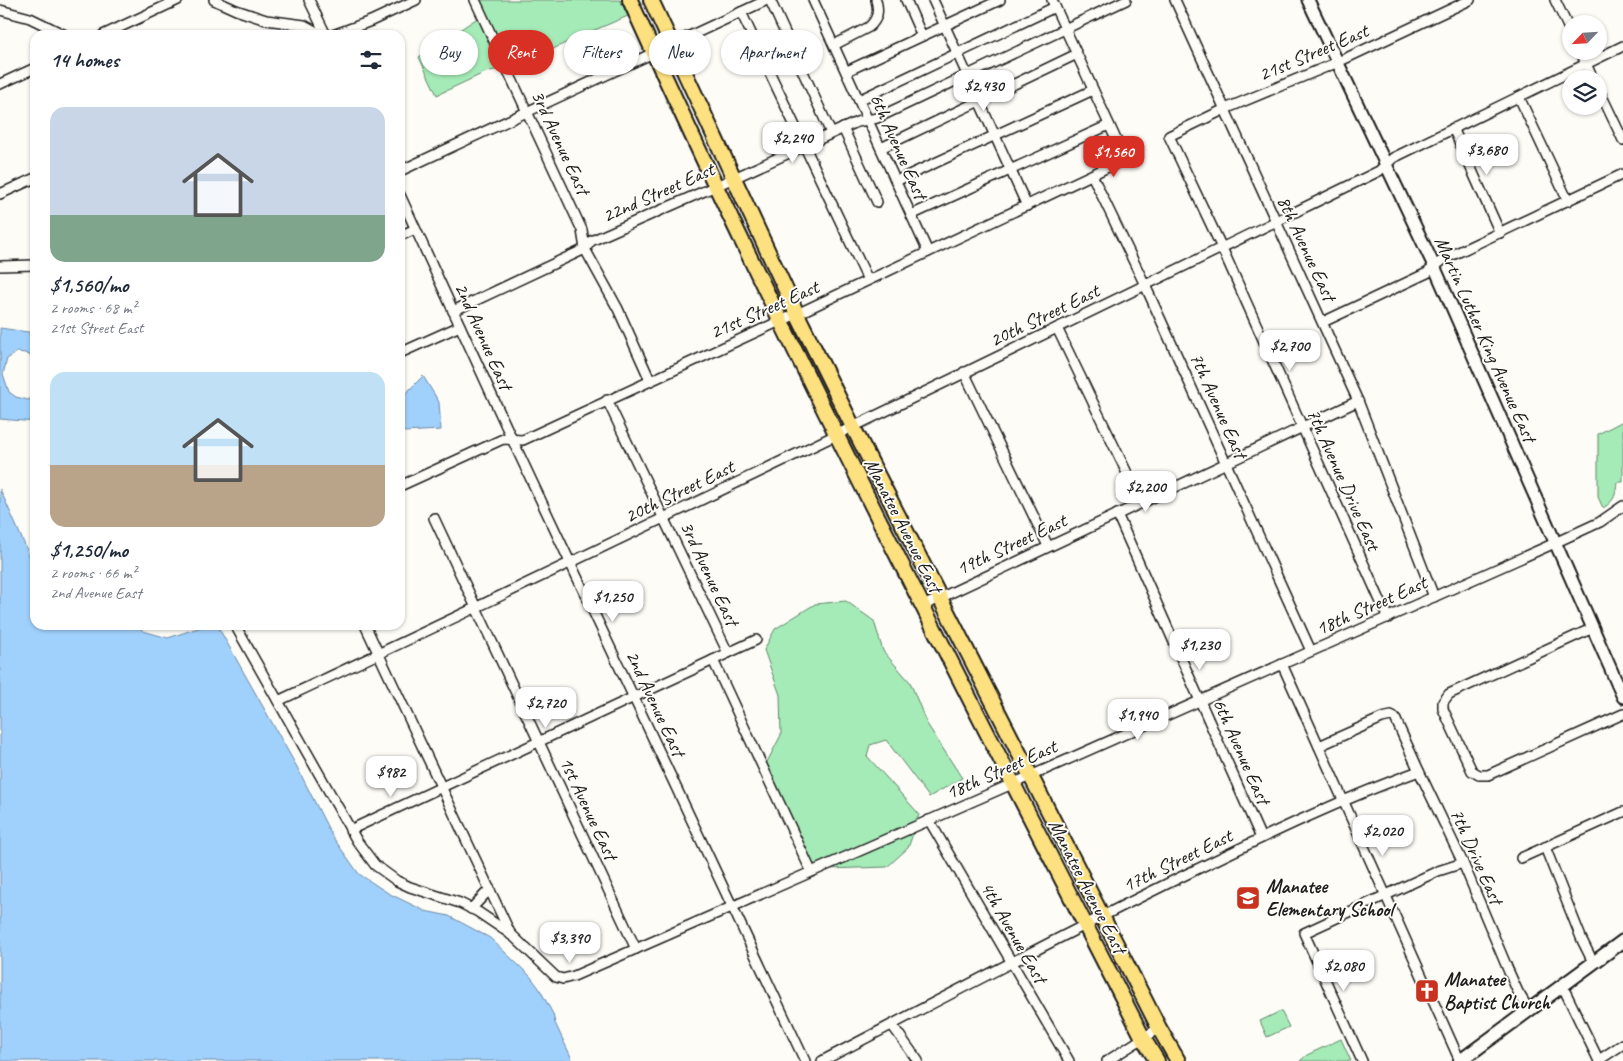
<!DOCTYPE html>
<meta charset="utf-8">
<style>
body{margin:0;font-family:Caveat,sans-serif;background:#f2f2f3;color:#1f2937;height:100vh;display:flex;flex-direction:column;font-size:19px;white-space:nowrap}
*{box-sizing:border-box;margin:0}
p{font-size:16px;color:#747a83}
.icon{flex:none;width:28px;height:28px;fill:none;stroke:currentColor;stroke-width:2;stroke-linecap:round;stroke-linejoin:round}
.map{position:relative;flex:1;overflow:hidden}
.panel{position:absolute;left:30px;top:30px;width:375px;height:600px;display:flex;flex-direction:column;background:#fff;border-radius:15px;box-shadow:0 1px 4px #0004}
.panel>*{flex:none}
.top-card{position:absolute;left:420px;top:30px;width:475px;height:45px;display:flex;gap:10px}
.needle{width:32px;rotate:245deg}
.tools{position:absolute;left:1562px;top:15px;display:grid;gap:10px}
.tools a{display:grid;place-items:center;width:45px;height:45px;border-radius:50%;background:#fff;box-shadow:0 1px 4px #0004;font-size:25px}
.price{position:absolute;translate:-50% -42px;padding:0 11px;border-radius:10px;background:#fff;color:#222;font-size:16px;line-height:32px;filter:drop-shadow(0 1px 2px #0008)}
.price::after{content:'';position:absolute;left:50%;top:30px;width:15px;height:11px;margin-left:-8px;background:inherit;clip-path:polygon(0 0,100% 0,50% 100%)}
.price.on{background:#d93025;color:#fff}
ul{padding:0;list-style:none}
li{display:grid;align-content:center;gap:10px;height:265px;padding:0 20px}
li span{display:grid;place-items:center;height:155px;border-radius:15px;color:#555}
li>.icon{margin-inline-start:auto}
span .icon{width:90px;height:90px;fill:#fffc;stroke-width:1}
li b{font-size:21px}
h2{display:flex;justify-content:space-between;align-items:center;height:60px;padding:0 20px;font-size:21px}
.tag{padding:0 18px;border-radius:22px;background:#fff;box-shadow:0 1px 4px #0004;font-size:18px;line-height:45px}
.tag.on{background:#d93025;color:#fff}
.map>svg:first-child{display:block}
.green{fill:#a5ebb7;stroke:#60846a}
.water{fill:#a0d0fc;stroke:#6b88a2}
.lines{fill:none;stroke-linecap:round;stroke-linejoin:round}
.minor-casing{stroke:#1c1c1c;stroke-width:12}
.tertiary-casing{stroke:#1c1c1c;stroke-width:15}
.secondary-casing{stroke:#1c1c1c;stroke-width:16}
.primary-casing{stroke:#1c1c1c;stroke-width:18}
.minor{stroke:#fdfcf7;stroke-width:9}
.tertiary{stroke:#fdfcf7;stroke-width:11}
.secondary{stroke:#fdfcf7;stroke-width:12}
.primary{stroke:#fde080;stroke-width:14}
.labels{text-anchor:middle;stroke-width:4;stroke-linejoin:round;paint-order:stroke}
.street-label{font-size:20px;fill:#1c1c1c;stroke:#fdfcf7}
.poi-label{font-size:20px;font-weight:bold;fill:#1c1c1c;stroke:#fdfcf7;text-anchor:start}
</style>
<div class="map">
<svg width="1623" height="1061" viewBox="0 0 1623 1061">
<rect width="100%" height="100%" fill="#fdfcf7"/>
<filter id="ink" filterUnits="userSpaceOnUse"><feTurbulence type="fractalNoise" baseFrequency=".02" numOctaves="2"/><feDisplacementMap in="SourceGraphic" scale="10" xChannelSelector="R" yChannelSelector="G"/><feConvolveMatrix kernelMatrix="1 2 1 2 8 2 1 2 1" color-interpolation-filters="sRGB"/></filter>
<g filter="url(#ink)">
<g class="green">
<polygon points="477,0 620,0 628,16 578,37 524,63 486,72 437,95 419,57 482,15"/>
<path d="M1623 421V482H1617C1616 494 1615 501 1603 508L1598 497V434Z"/>
<polygon points="846,601 874,621 883,651 910,682 927,724 962,778 929,797 886,740 870,745 867,756 919,814 917,821 813,866 766,764 781,735 780,695 764,650 775,629 815,604"/>
<polygon points="914,831 908,848 887,867 827,869"/>
<polygon points="1281,1011 1289,1027 1267,1037 1260,1021"/>
<polygon points="1341,1039 1351,1061 1300,1061 1307,1055"/>
</g>
<g class="water">
<polygon points="0,328 35,333 35,358 25,353 17,352 7,359 3,374 9,392 16,397 28,400 35,396 35,422 0,419"/>
<polygon points="423,376 439,402 441,430 403,432 400,434 400,399"/>
<polygon points="0,489 35,568 35,625 137,625 143,631 168,638 207,625 217,625 297,767 332,836 359,874 388,893 425,911 449,916 490,938 530,976 539,988 553,1014 555,1023 573,1061 0,1061"/>
</g>
<g class="lines">
<defs>
<g id="minor">
<polyline points="214,0 236,10 266,20 304,25 322,35"/>
<polyline points="309,0 326,35"/>
<polyline points="475,0 582,230 585,249 618,309 650,380"/>
<polyline points="770,0 831,133"/>
<polyline points="813,0 928,252"/>
<polyline points="906,0 922,36"/>
<polyline points="933,0 1027,206"/>
<polyline points="1175,0 1358,401 1434,597"/>
<polyline points="1555,0 1571,33"/>
<polyline points="0,10 30,18 65,35"/>
<polyline points="741,12 868,280"/>
<polyline points="103,35 178,0"/>
<polyline points="333,35 371,21 416,0"/>
<path d="M834 45 869 27C878 19 879 11 876 0"/>
<polyline points="1580,51 1593,79"/>
<polyline points="847,71 1000,0"/>
<polyline points="0,84 35,68"/>
<polyline points="1599,90 1623,140"/>
<polyline points="1519,97 1568,201"/>
<polyline points="859,100 1055,7"/>
<polyline points="843,128 877,202"/>
<polyline points="1453,128 1500,233"/>
<polyline points="881,148 1077,54"/>
<polyline points="400,171 767,0"/>
<polyline points="1092,175 1145,285 1311,651"/>
<polyline points="896,181 1093,90"/>
<polyline points="0,194 35,178"/>
<polyline points="400,195 512,439 805,1061"/>
<polyline points="911,215 1109,125"/>
<polyline points="400,236 415,229"/>
<polyline points="0,266 35,265"/>
<polyline points="453,311 585,249 591,241 734,178 857,122 877,118 1126,0"/>
<polyline points="1323,322 1427,273 1444,259 1623,174"/>
<polyline points="1057,328 1141,502"/>
<polyline points="400,353 460,326"/>
<polyline points="964,372 1048,546"/>
<polyline points="607,400 728,653"/>
<polyline points="400,486 503,439 523,440 780,321 797,314 1125,159 1052,0"/>
<polyline points="1117,514 1261,838"/>
<polyline points="434,518 636,949"/>
<polyline points="923,606 1358,401"/>
<polyline points="1388,618 1222,248 1169,136 1225,109 1338,62 1470,0"/>
<polyline points="235,625 357,841 375,865 397,881 410,887 460,903 478,912 512,935 556,977 563,979 574,976 1044,770 1546,547 1600,522 1623,506"/>
<polyline points="365,625 511,935"/>
<polyline points="1593,628 1449,694 1443,702 1443,709 1472,771 1479,775 1488,775 1623,714"/>
<polyline points="713,660 811,871"/>
<polyline points="1282,664 1460,1061"/>
<path d="M278 701C647 528 1013 350 1379 171L1393 158 1623 46"/>
<polyline points="1319,746 1382,718 1391,716 1395,718 1419,771 1463,863 1509,972 1518,992 1529,1010"/>
<polyline points="929,820 1069,1061"/>
<polyline points="350,830 756,640"/>
<polyline points="1545,847 1582,940 1593,962"/>
<polyline points="1521,858 1623,812"/>
<polyline points="471,909 490,889"/>
<polyline points="1562,985 1599,1061"/>
<polyline points="892,1025 918,1061"/>
<polyline points="1599,1060 1623,1044"/>
<path d="M822 1061C943 998 1064 934 1187 874 1263 837 1339 800 1419 771"/>
<polyline points="1107,1061 1159,1028"/>
<polyline points="1362,1061 1304,933 1438,871 1463,863"/>
</g>
<polyline id="tertiary" points="1308,0 1434,266 1623,697"/>
<polyline id="secondary" points="1460,1061 1623,941"/>
<g id="primary">
<path d="M630 0C788 352 968 694 1143 1038L1157 1061"/>
<polyline points="651,0 797,314 853,427 1159,1028 1178,1061"/>
</g>
</defs>
<use href="#minor" class="minor-casing"/>
<use href="#tertiary" class="tertiary-casing"/>
<use href="#secondary" class="secondary-casing"/>
<use href="#primary" class="primary-casing"/>
<use href="#minor" class="minor"/>
<use href="#tertiary" class="tertiary"/>
<use href="#secondary" class="secondary"/>
<use href="#primary" class="primary"/>
</g>
</g>
<defs>
<symbol id="school-square" viewBox="-11 -11 22 22"><rect x="-9" y="-9" width="18" height="18" rx="4" fill="#c8321e" stroke="#fdfcf7"/><path d="M0-5L7-2L0 1L-7-2ZM-4 1L0 2.5L4 1V4Q0 6-4 4Z" fill="#fff"/></symbol>
<symbol id="church-square" viewBox="-11 -11 22 22"><rect x="-9" y="-9" width="18" height="18" rx="4" fill="#c8321e" stroke="#fdfcf7"/><path d="M-1.2-6h2.4v3.5h3.3v2.4h-3.3V6h-2.4V-.1h-3.3v-2.4h3.3Z" fill="#fff"/></symbol>
</defs>
<g fill-rule="evenodd">
<use href="#school-square" x="1234" y="884" width="28" height="28"/>
<use href="#church-square" x="1413" y="977" width="28" height="28"/>
</g>
<g class="labels">
<g class="street-label">
<text transform="translate(1313 52) rotate(-23)" y="7">21st Street East</text>
<text transform="translate(561 142) rotate(65)" y="7">3rd Avenue East</text>
<text transform="translate(899 146) rotate(66)" y="7">6th Avenue East</text>
<text transform="translate(658 192) rotate(-24)" y="7">22nd Street East</text>
<text transform="translate(1307 248) rotate(65)" y="7">8th Avenue East</text>
<text transform="translate(764 309) rotate(-24)" y="7">21st Street East</text>
<text transform="translate(1044 315) rotate(-26)" y="7">20th Street East</text>
<text transform="translate(484 336) rotate(66)" y="7">2nd Avenue East</text>
<text transform="translate(1486 339) rotate(66)" y="7">Martin Luther King Avenue East</text>
<text transform="translate(1219 405) rotate(66)" y="7">7th Avenue East</text>
<text transform="translate(1344 479) rotate(66)" y="7">7th Avenue Drive East</text>
<text transform="translate(679 491) rotate(-26)" y="7">20th Street East</text>
<text transform="translate(904 525) rotate(63)" y="7">Manatee Avenue East</text>
<text transform="translate(1011 544) rotate(-25)" y="7">19th Street East</text>
<text transform="translate(710 573) rotate(65)" y="7">3rd Avenue East</text>
<text transform="translate(1371 605) rotate(-24)" y="7">18th Street East</text>
<text transform="translate(656 703) rotate(65)" y="7">2nd Avenue East</text>
<text transform="translate(1242 751) rotate(66)" y="7">6th Avenue East</text>
<text transform="translate(1001 769) rotate(-24)" y="7">18th Street East</text>
<text transform="translate(589 808) rotate(65)" y="7">1st Avenue East</text>
<text transform="translate(1477 856) rotate(66)" y="7">7th Drive East</text>
<text transform="translate(1177 860) rotate(-26)" y="7">17th Street East</text>
<text transform="translate(1088 886) rotate(63)" y="7">Manatee Avenue East</text>
<text transform="translate(1014 932) rotate(60)" y="7">4th Avenue East</text>
</g>
<g class="poi-label">
<text x="1266" y="893">Manatee<tspan x="1266" dy="23">Elementary School</tspan></text>
<text x="1444" y="986">Manatee<tspan x="1444" dy="23">Baptist Church</tspan></text>
</g>
</g>
</svg>
<div class="tools">
<a><svg class="needle" viewBox="-14 -14 28 28"><path d="M0-13l5 13h-10z" fill="#e53935"/><path d="M0 13l5-13h-10z" fill="#747a83"/></svg></a>
<a><svg class="icon" aria-label="layers" viewBox="0 0 24 24"><path d="M12 4l9 5-9 5-9-5zM3 14l9 5 9-5"/></svg></a>
</div>
<b class="price" style="left:984px;top:112px">$2,430</b>
<b class="price" style="left:793px;top:164px">$2,240</b>
<b class="price" style="left:1487px;top:176px">$3,680</b>
<b class="price on" style="left:1114px;top:178px">$1,560</b>
<b class="price" style="left:1290px;top:372px">$2,700</b>
<b class="price" style="left:1146px;top:513px">$2,200</b>
<b class="price" style="left:613px;top:623px">$1,250</b>
<b class="price" style="left:1200px;top:671px">$1,230</b>
<b class="price" style="left:546px;top:729px">$2,720</b>
<b class="price" style="left:1138px;top:741px">$1,940</b>
<b class="price" style="left:391px;top:798px">$982</b>
<b class="price" style="left:1383px;top:857px">$2,020</b>
<b class="price" style="left:570px;top:964px">$3,390</b>
<b class="price" style="left:1344px;top:992px">$2,080</b>
<div class="top-card">
<a class="tag">Buy</a>
<a class="tag on">Rent</a>
<a class="tag">Filters</a>
<a class="tag">New</a>
<a class="tag">Apartment</a>
</div>
<section class="panel">
<h2>14 homes<svg class="icon" aria-label="filters" viewBox="0 0 24 24"><path d="M4 7h16M4 17h16"/><circle cx="9" cy="7" r="2"/><circle cx="15" cy="17" r="2"/></svg></h2>
<ul>
<li><span style="background:linear-gradient(#c9d6e8 70%,#7fa58c 0)"><svg class="icon" aria-label="home" viewBox="0 0 24 24"><path d="M3 11l9-7 9 7M6 9v11h12V9"/></svg></span><div><b>$1,560/mo</b><p>2 rooms · 68 m²</p><p>21st Street East</p></div></li>
<li><span style="background:linear-gradient(#bfe0f5 60%,#b9a48a 0)"><svg class="icon" aria-label="home" viewBox="0 0 24 24"><path d="M3 11l9-7 9 7M6 9v11h12V9"/></svg></span><div><b>$1,250/mo</b><p>2 rooms · 66 m²</p><p>2nd Avenue East</p></div></li>
</ul>
</section>
</div>
